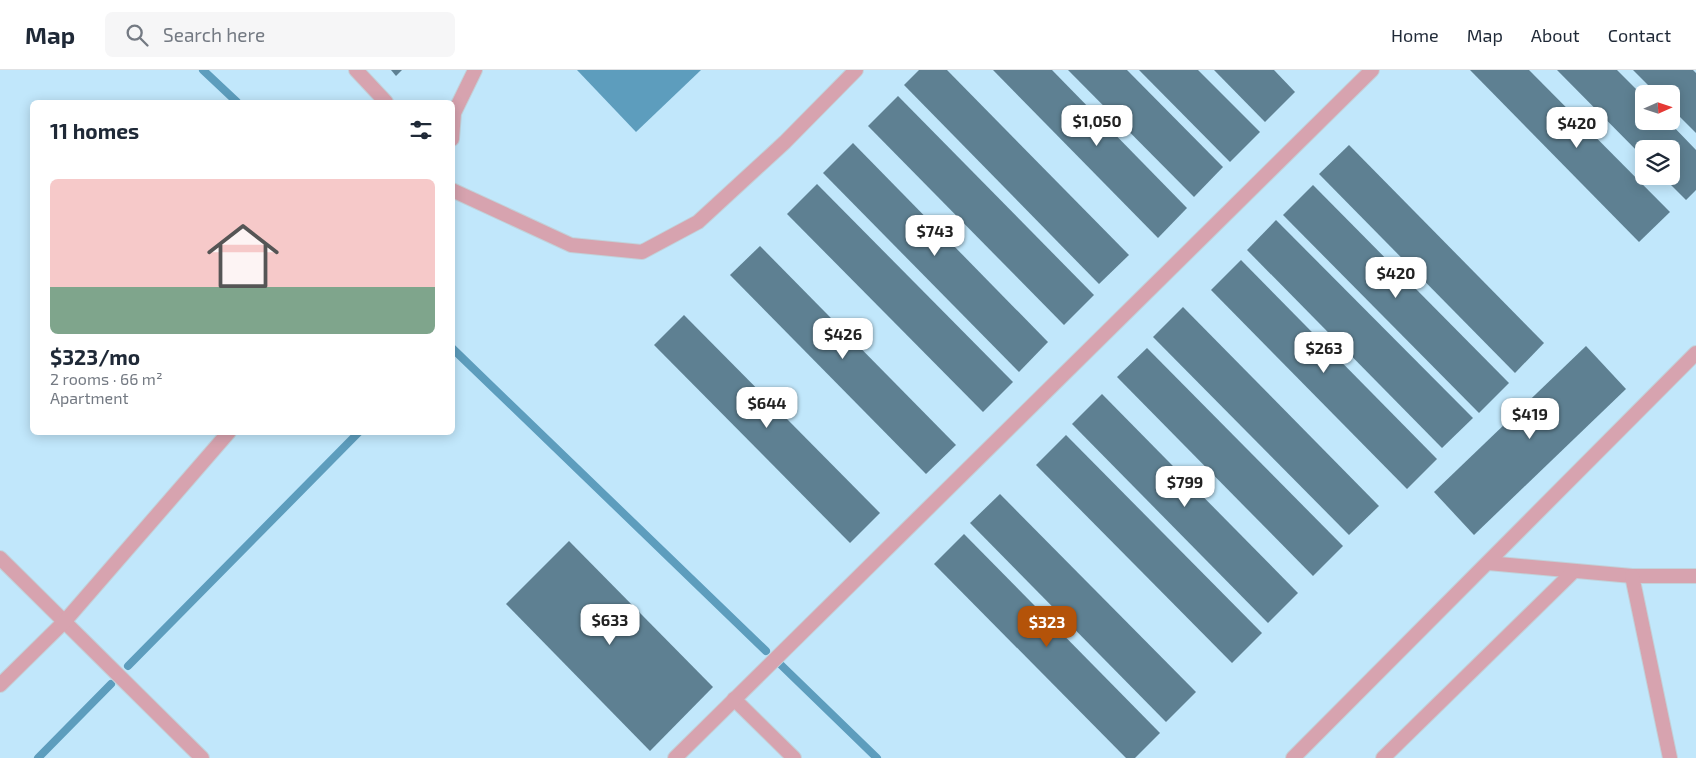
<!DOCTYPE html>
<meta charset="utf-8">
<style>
body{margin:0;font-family:"Exo 2",sans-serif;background:#f6f6f7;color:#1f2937;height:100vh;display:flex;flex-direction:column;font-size:19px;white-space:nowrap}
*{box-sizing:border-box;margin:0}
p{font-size:16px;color:#747a83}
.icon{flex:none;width:28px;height:28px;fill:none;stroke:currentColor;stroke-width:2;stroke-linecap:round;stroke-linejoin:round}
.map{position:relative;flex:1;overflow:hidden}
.drawer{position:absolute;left:30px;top:30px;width:425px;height:335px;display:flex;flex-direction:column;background:#fff;border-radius:8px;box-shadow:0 2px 12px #0003}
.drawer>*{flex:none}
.needle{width:32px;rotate:87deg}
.tools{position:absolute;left:1635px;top:15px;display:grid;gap:10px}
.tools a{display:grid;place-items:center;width:45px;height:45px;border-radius:8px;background:#fff;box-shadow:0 2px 12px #0003;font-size:25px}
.price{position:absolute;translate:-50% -42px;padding:0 11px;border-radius:10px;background:#fff;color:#222;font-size:16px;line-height:32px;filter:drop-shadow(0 1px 2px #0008)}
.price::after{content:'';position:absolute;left:50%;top:30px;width:15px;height:11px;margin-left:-8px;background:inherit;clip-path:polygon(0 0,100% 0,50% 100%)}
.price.selected{background:#b45309;color:#fff}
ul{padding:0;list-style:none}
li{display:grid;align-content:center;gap:10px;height:265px;padding:0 20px}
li+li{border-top:1px solid #e0e1e3}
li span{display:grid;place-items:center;height:155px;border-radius:8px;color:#555}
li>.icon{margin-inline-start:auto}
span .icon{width:90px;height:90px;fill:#fffc;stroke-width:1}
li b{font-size:21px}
h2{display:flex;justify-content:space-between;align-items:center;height:60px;padding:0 20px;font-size:21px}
header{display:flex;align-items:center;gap:30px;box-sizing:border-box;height:70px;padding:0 25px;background:#fff;border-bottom:1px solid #e0e1e3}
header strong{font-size:24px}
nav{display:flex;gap:28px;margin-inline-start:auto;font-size:18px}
.search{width:350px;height:45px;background:#f6f6f7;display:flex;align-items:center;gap:12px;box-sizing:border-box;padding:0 18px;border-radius:8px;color:#747a83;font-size:19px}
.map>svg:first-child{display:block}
.green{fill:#c1e7fb;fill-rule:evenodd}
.water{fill:#5d9dbd}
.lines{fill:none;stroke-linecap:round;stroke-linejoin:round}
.stream{stroke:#5d9dbd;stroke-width:8}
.building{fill:#5e8092}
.service-casing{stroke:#c2d1d9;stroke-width:16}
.service{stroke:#d7a3af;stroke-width:14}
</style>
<header>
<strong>Map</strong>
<div class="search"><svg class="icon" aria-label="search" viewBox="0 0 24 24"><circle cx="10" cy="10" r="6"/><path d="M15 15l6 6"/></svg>Search here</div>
<nav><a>Home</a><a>Map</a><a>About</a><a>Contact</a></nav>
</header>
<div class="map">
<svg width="1696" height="688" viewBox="0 0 1696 688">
<rect width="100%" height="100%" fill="#e7f6fe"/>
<path class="green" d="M0 0H1696V688H0ZM1644 24H1671V51H1644ZM32 32H452V362H32ZM1644 79H1671V106H1644Z"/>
<polygon class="water" points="577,0 701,0 636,62"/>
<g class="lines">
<g class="stream">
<polyline points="203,0 237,32"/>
<polyline points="452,278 766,581"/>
<polyline points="781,595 877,688"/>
<polyline points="128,596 359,362"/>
<polyline points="38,688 111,614"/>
</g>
</g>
<g class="building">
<polygon points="391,0 402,0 396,6"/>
<polygon points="919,0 947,0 1129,185 1099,214 904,15"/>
<polygon points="993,0 1052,0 1187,138 1158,168"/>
<polygon points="1068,0 1127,0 1223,97 1194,127"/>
<polygon points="1139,0 1198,0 1260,62 1230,92"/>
<polygon points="1214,0 1274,0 1295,22 1265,52"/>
<polygon points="1470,0 1529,0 1670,142 1639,172"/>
<polygon points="1557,0 1617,0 1644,27 1644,51 1668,51 1696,80 1696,120 1686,130 1662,106 1671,106 1671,79 1644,79 1644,88"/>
<polygon points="1633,0 1693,0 1696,3 1696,63 1671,38 1671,24 1657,24"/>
<polygon points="898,26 1094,225 1064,255 868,56"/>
<polygon points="853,73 1048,272 1019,302 823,103"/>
<polygon points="1349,75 1544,273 1515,303 1319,104"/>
<polygon points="817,114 1013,312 983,342 787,144"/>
<polygon points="1313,115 1509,313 1479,343 1283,145"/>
<polygon points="1276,150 1473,348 1442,378 1247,180"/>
<polygon points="760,176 956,375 926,404 730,205"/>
<polygon points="1241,190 1437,389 1407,419 1211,220"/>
<polygon points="1183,237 1379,436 1349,465 1153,267"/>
<polygon points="684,245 880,443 850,473 654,275"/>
<polygon points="1586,276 1626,319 1474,465 1434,422"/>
<polygon points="1147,278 1343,476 1313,506 1117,307"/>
<polygon points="1102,324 1298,523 1268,553 1072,354"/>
<polygon points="1066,365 1262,563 1232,593 1036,395"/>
<polygon points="1000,424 1196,622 1166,652 970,453"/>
<polygon points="964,464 1160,663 1135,688 1126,688 934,494"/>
<polygon points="569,471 713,617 650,681 506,534"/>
</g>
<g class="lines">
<defs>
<g id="service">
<polyline points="356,0 386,32"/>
<polyline points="452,69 454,43 475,0"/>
<polyline points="452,120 571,175 642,182 698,152 785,72 856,0"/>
<polyline points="0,488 202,688"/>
<polyline points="1488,493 1632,506 1696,506"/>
<polyline points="1632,506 1670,688"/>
<polyline points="0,615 65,551 229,362"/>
<polyline points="734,629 794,688"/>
<polyline points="675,688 1372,0"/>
<polyline points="1293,688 1696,283"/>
<polyline points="1383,688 1574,501"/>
</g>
</defs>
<use href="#service" class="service-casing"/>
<use href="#service" class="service"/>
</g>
</svg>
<div class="tools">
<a><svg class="needle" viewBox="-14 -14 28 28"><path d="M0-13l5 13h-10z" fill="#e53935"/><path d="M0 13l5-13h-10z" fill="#747a83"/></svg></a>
<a><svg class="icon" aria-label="layers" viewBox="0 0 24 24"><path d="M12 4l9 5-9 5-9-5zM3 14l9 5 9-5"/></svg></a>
</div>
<b class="price" style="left:1097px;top:77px">$1,050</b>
<b class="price" style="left:1577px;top:79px">$420</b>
<b class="price" style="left:935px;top:187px">$743</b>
<b class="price" style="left:1396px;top:229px">$420</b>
<b class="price" style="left:843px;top:290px">$426</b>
<b class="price" style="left:1324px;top:304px">$263</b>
<b class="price" style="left:767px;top:359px">$644</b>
<b class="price" style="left:1530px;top:370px">$419</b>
<b class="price" style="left:1185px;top:438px">$799</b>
<b class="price" style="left:610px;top:576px">$633</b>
<b class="price selected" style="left:1047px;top:578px">$323</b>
<section class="drawer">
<h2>11 homes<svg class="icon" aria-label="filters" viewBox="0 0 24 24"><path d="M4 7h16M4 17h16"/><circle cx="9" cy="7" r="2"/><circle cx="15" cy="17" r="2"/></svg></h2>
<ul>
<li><span style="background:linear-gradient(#f6c9c9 70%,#7fa58c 0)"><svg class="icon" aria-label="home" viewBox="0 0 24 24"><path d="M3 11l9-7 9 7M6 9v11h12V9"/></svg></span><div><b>$323/mo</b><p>2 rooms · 66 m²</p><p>Apartment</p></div></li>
</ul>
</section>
</div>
